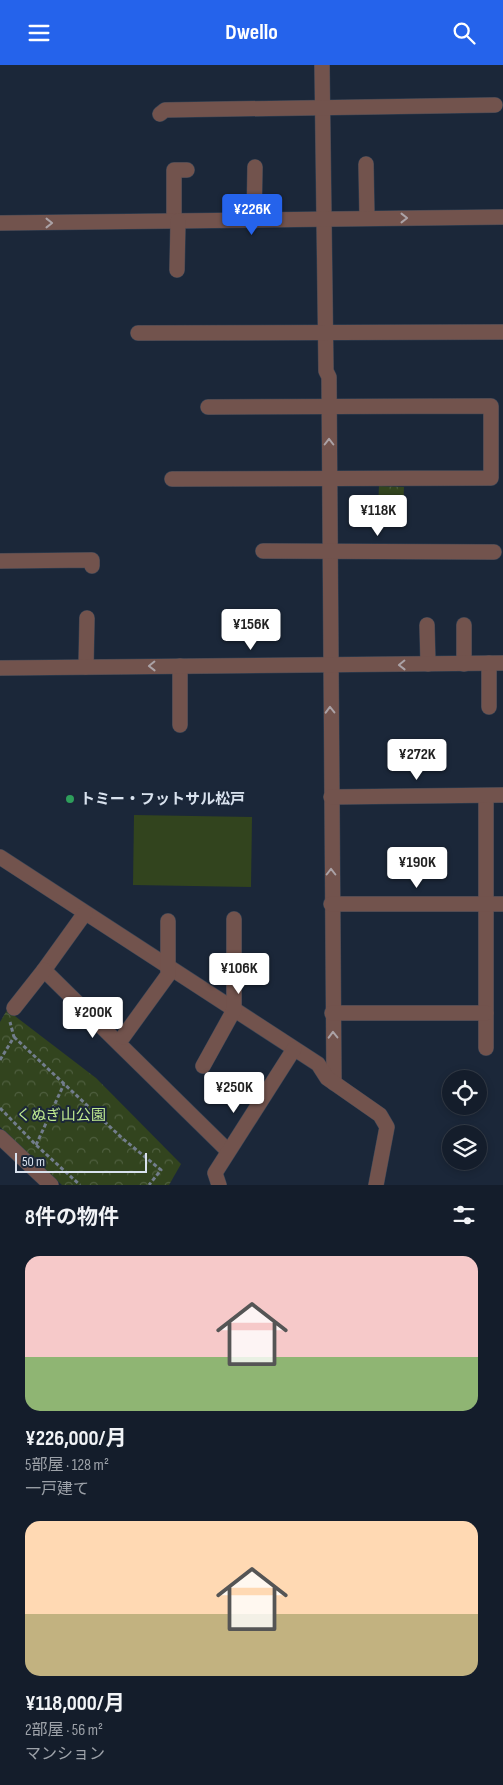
<!DOCTYPE html>
<html lang="ja">
<meta charset="utf-8">
<style>
body{margin:0;font-family:"Sofia Sans Condensed","Noto Sans JP",sans-serif;background:#1d2633;color:#f1f3f6;height:100vh;display:flex;flex-direction:column;font-size:19px;white-space:nowrap}
*{box-sizing:border-box;margin:0}
p{font-size:16px;color:#9da2a9}
.icon{flex:none;width:28px;height:28px;fill:none;stroke:currentColor;stroke-width:2;stroke-linecap:round;stroke-linejoin:round}
.map{position:relative;height:1120px;overflow:hidden}
.sheet{display:flex;flex-direction:column;background:#141d2b;flex:1}
.sheet>*{flex:none}
.controls{position:absolute;left:442px;top:1005px;display:grid;gap:10px}
.controls a{display:grid;place-items:center;width:45px;height:45px;border-radius:50%;background:#141d2b;box-shadow:0 2px 8px #0003,0 0 0 1px #333b47;font-size:25px}
.scale{position:absolute;left:15px;bottom:12px;width:132px;box-sizing:border-box;padding-left:5px;border:2px solid #d9e2ee;border-top:0;font-size:14px;line-height:18px;white-space:nowrap;color:#d9e2ee;-webkit-text-stroke:4px #1b2739;paint-order:stroke}
.price{position:absolute;translate:-50% -42px;padding:0 11px;border-radius:5px;background:#fff;color:#222;font-size:16px;line-height:32px;filter:drop-shadow(0 1px 2px #0008)}
.price::after{content:'';position:absolute;left:50%;top:30px;width:15px;height:11px;margin-left:-8px;background:inherit;clip-path:polygon(0 0,100% 0,50% 100%)}
.price.active{background:#2563eb;color:#fff}
ul{padding:0;list-style:none}
li{display:grid;align-content:center;gap:10px;height:265px;padding:0 25px}
li span{display:grid;place-items:center;height:155px;border-radius:15px;color:#555}
li>.icon{margin-inline-start:auto}
span .icon{width:90px;height:90px;fill:#fffc;stroke-width:1}
li b{font-size:21px}
h2{display:flex;justify-content:space-between;align-items:center;height:60px;padding:0 25px;font-size:21px}
header{display:flex;justify-content:space-between;align-items:center;height:65px;padding:0 25px;background:#2563eb;color:#fff;font-size:22px;font-weight:700}
.map>svg:first-child{display:block}
.forest{fill:url(#forest-crowns)}
.pitch{fill:#32441e}
.lines{fill:none;stroke-linecap:round;stroke-linejoin:round}
.minor-casing{stroke:#394556;stroke-width:16}
.path{stroke:#727d8c;stroke-width:3;stroke-dasharray:4 2.5;stroke-linecap:butt}
.minor{stroke:#72534d;stroke-width:15}
.oneway{stroke:#aba2a6}
.leisure-dot{fill:#2e9e5b;stroke:#1b2739;stroke-width:2}
.labels{text-anchor:middle;stroke-width:4;stroke-linejoin:round;paint-order:stroke}
.poi-label{font-size:15px;font-weight:bold;fill:#d9e2ee;stroke:#1b2739;text-anchor:start}
.park-label{font-size:15px;fill:#c0eb90;stroke:#1b2739}
</style>
<header><svg class="icon" aria-label="menu" viewBox="0 0 24 24"><path d="M4 6h16M4 12h16M4 18h16"/></svg>Dwello<svg class="icon" aria-label="search" viewBox="0 0 24 24"><circle cx="10" cy="10" r="6"/><path d="M15 15l6 6"/></svg></header>
<div class="map">
<svg width="503" height="1120" viewBox="0 0 503 1120">
<defs>
<pattern id="forest-crowns" width="20" height="18" patternUnits="userSpaceOnUse" patternTransform="scale(1.25)"><rect width="20" height="18" fill="#32441e"/><path d="M2 6a3 3 0 1 1 6 0M12 15a3 3 0 1 1 6 0" fill="none" stroke="#4f5f3f"/></pattern>
</defs>
<rect width="100%" height="100%" fill="#1b2739"/>
<g class="forest">
<polygon points="379,421 404,422 403,443 378,442"/>
<polygon points="7,945 96,1013 181,1099 169,1120 62,1120 0,1062 0,957"/>
</g>
<polygon class="pitch" points="134,750 252,752 251,822 133,820"/>
<g class="lines">
<defs>
<g id="minor">
<polyline points="322,0 326,306 329,312 334,1018"/>
<polyline points="160,49 165,45 495,40"/>
<polyline points="366,99 367,153"/>
<polyline points="174,156 174,105 187,105"/>
<polyline points="254,156 255,102"/>
<polyline points="0,158 503,152"/>
<polyline points="177,205 178,156"/>
<polyline points="138,268 503,267"/>
<polyline points="172,414 491,413 491,341 208,342"/>
<polyline points="263,486 494,487"/>
<polyline points="0,496 92,495 92,501"/>
<polyline points="427,560 428,599"/>
<polyline points="489,598 489,642"/>
<polyline points="464,599 464,560"/>
<polyline points="180,601 180,660"/>
<polyline points="86,602 87,553"/>
<polyline points="0,603 503,598"/>
<polyline points="486,731 486,983"/>
<polyline points="331,732 503,730"/>
<polyline points="0,792 318,999 327,1013 380,1050 387,1062 376,1120"/>
<polyline points="331,839 503,839"/>
<polyline points="85,848 44,905 228,1086"/>
<polyline points="14,943 44,905"/>
<polyline points="332,948 486,948"/>
<polyline points="123,972 168,910 168,856"/>
<polyline points="203,1001 234,945 234,854"/>
<polyline points="0,1072 51,1120"/>
<polyline points="219,1120 215,1108 294,984"/>
</g>
</defs>
<use href="#minor" class="minor-casing"/>
<g class="path">
<polyline points="14,972 122,1073 161,1105 149,1120"/>
<polyline points="0,995 14,972 10,957"/>
<polyline points="0,1043 36,1080 80,1120"/>
<polyline points="36,1080 64,1019"/>
</g>
<use href="#minor" class="minor"/>
</g>
<defs><path id="oneway-chevron" d="M-2-3.5L2.5 0L-2 3.5" fill="none" stroke-width="1.6" stroke-linecap="round" stroke-linejoin="round" transform="scale(1.25)"/></defs>
<g class="oneway">
<use href="#oneway-chevron" transform="translate(404 153)"/>
<use href="#oneway-chevron" transform="translate(49 158)"/>
<use href="#oneway-chevron" transform="translate(329 377) rotate(-90)"/>
<use href="#oneway-chevron" transform="translate(402 600) rotate(179)"/>
<use href="#oneway-chevron" transform="translate(152 601) rotate(179)"/>
<use href="#oneway-chevron" transform="translate(330 645) rotate(-91)"/>
<use href="#oneway-chevron" transform="translate(331 807) rotate(-90)"/>
<use href="#oneway-chevron" transform="translate(333 970) rotate(-91)"/>
</g>
<circle class="leisure-dot" cx="70" cy="734" r="5"/>
<g class="labels">
<g class="poi-label">
<text x="80" y="739">トミー・フットサル松戸</text>
</g>
<g class="park-label">
<text x="61" y="1055">くぬぎ山公園</text>
</g>
</g>
</svg>
<div class="controls">
<a><svg class="icon" aria-label="locate" viewBox="0 0 24 24"><circle cx="12" cy="12" r="6"/><path d="M12 2v4M12 18v4M2 12h4M18 12h4"/></svg></a>
<a><svg class="icon" aria-label="layers" viewBox="0 0 24 24"><path d="M12 4l9 5-9 5-9-5zM3 14l9 5 9-5"/></svg></a>
</div>
<div class="scale">50 m</div>
<b class="price active" style="left:252px;top:171px">¥226K</b>
<b class="price" style="left:378px;top:472px">¥118K</b>
<b class="price" style="left:251px;top:586px">¥156K</b>
<b class="price" style="left:417px;top:716px">¥272K</b>
<b class="price" style="left:417px;top:824px">¥190K</b>
<b class="price" style="left:239px;top:930px">¥106K</b>
<b class="price" style="left:93px;top:974px">¥200K</b>
<b class="price" style="left:234px;top:1049px">¥250K</b>
</div>
<section class="sheet">
<h2>8件の物件<svg class="icon" aria-label="filters" viewBox="0 0 24 24"><path d="M4 7h16M4 17h16"/><circle cx="9" cy="7" r="2"/><circle cx="15" cy="17" r="2"/></svg></h2>
<ul>
<li><span style="background:linear-gradient(#f6c9c9 65%,#8fb573 0)"><svg class="icon" aria-label="home" viewBox="0 0 24 24"><path d="M3 11l9-7 9 7M6 9v11h12V9"/></svg></span><div><b>¥226,000/月</b><p>5部屋 · 128 m²</p><p>一戸建て</p></div></li>
<li><span style="background:linear-gradient(#ffd9b3 60%,#c2b280 0)"><svg class="icon" aria-label="home" viewBox="0 0 24 24"><path d="M3 11l9-7 9 7M6 9v11h12V9"/></svg></span><div><b>¥118,000/月</b><p>2部屋 · 56 m²</p><p>マンション</p></div></li>
</ul>
</section>
